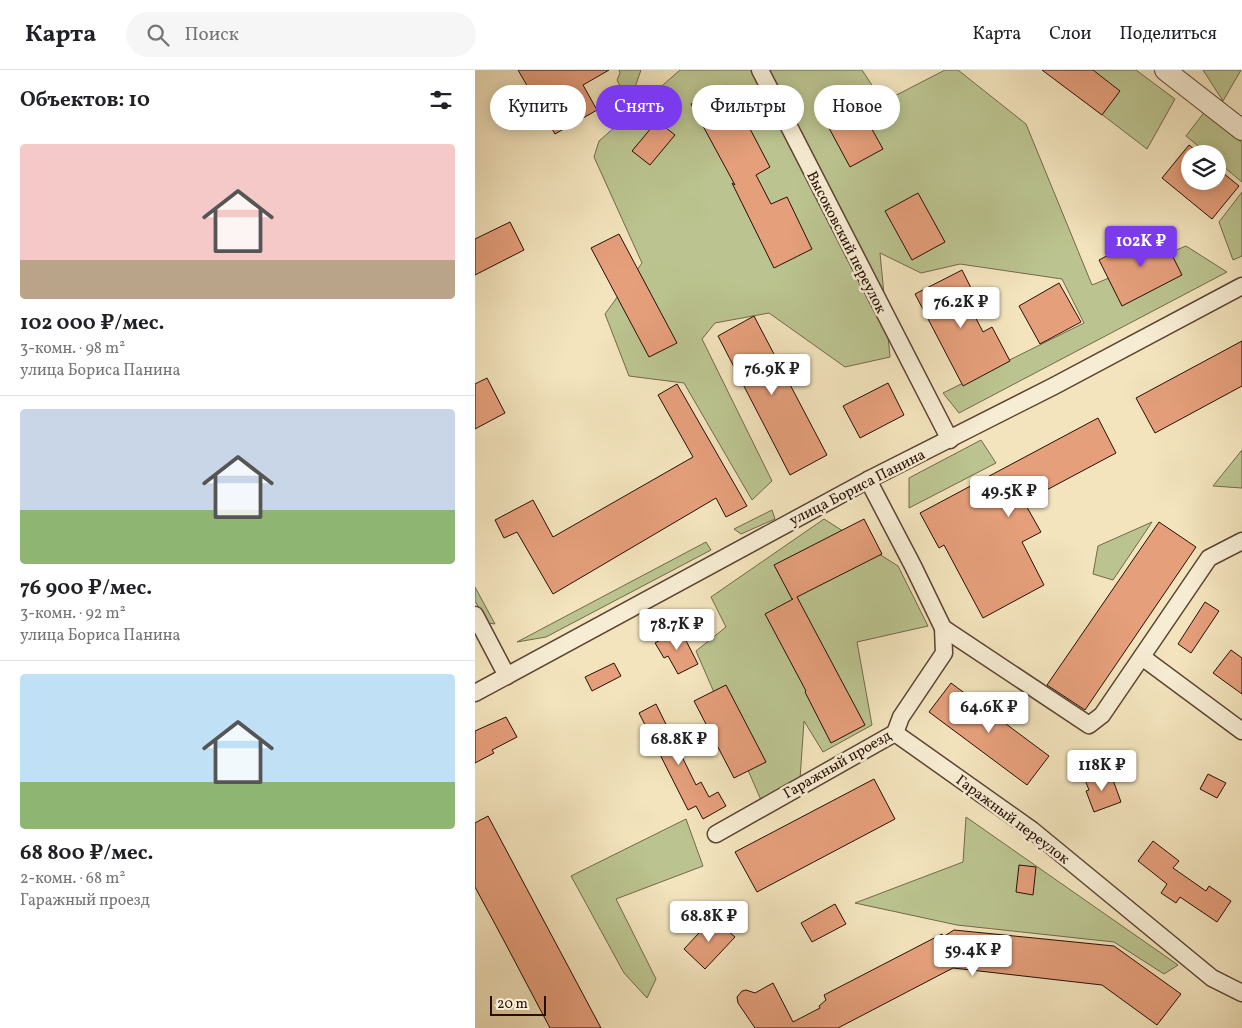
<!DOCTYPE html>
<html lang="ru">
<meta charset="utf-8">
<style>
body{margin:0;font-family:Vollkorn,serif;background:#f6f6f6;color:#202124;height:100vh;display:flex;flex-direction:column;font-size:19px;white-space:nowrap}
*{box-sizing:border-box;margin:0}
p{font-size:16px;color:#757577}
.icon{flex:none;width:28px;height:28px;fill:none;stroke:currentColor;stroke-width:2;stroke-linecap:round;stroke-linejoin:round}
.map{position:relative;flex:1;overflow:hidden}
.details{display:flex;flex-direction:column;background:#fff;width:475px}
.details>*{flex:none}
.guide{position:absolute;left:15px;top:15px;width:475px;height:45px;display:flex;gap:10px}
.tools{position:absolute;left:706px;top:75px;display:grid;gap:10px}
.tools a{display:grid;place-items:center;width:45px;height:45px;border-radius:50%;background:#fff;box-shadow:0 2px 12px #0003;font-size:25px}
.scale{position:absolute;left:15px;bottom:12px;width:56px;box-sizing:border-box;padding-left:5px;border:2px solid #280e04;border-top:0;font-size:14px;line-height:18px;white-space:nowrap;color:#280e04;-webkit-text-stroke:4px #f7edd4;paint-order:stroke}
.price{position:absolute;translate:-50% -42px;padding:0 11px;border-radius:5px;background:#fff;color:#222;font-size:16px;line-height:32px;filter:drop-shadow(0 1px 2px #0008)}
.price::after{content:'';position:absolute;left:50%;top:30px;width:15px;height:11px;margin-left:-8px;background:inherit;clip-path:polygon(0 0,100% 0,50% 100%)}
.price.current{background:#7c3aed;color:#fff}
ul{padding:0;list-style:none}
li{display:grid;align-content:center;gap:10px;height:265px;padding:0 20px}
li+li{border-top:1px solid #e0e0e0}
li span{display:grid;place-items:center;height:155px;border-radius:5px;color:#555}
li>.icon{margin-inline-start:auto}
span .icon{width:90px;height:90px;fill:#fffc;stroke-width:1}
li b{font-size:21px}
h2{display:flex;justify-content:space-between;align-items:center;height:60px;padding:0 20px;font-size:21px}
.chip{padding:0 18px;border-radius:22px;background:#fff;box-shadow:0 2px 12px #0003;font-size:18px;line-height:45px}
.chip.current{background:#7c3aed;color:#fff}
header{display:flex;align-items:center;gap:30px;box-sizing:border-box;height:70px;padding:0 25px;background:#fff;border-bottom:1px solid #e0e0e0}
header strong{font-size:24px}
nav{display:flex;gap:28px;margin-inline-start:auto;font-size:18px}
.search{width:350px;height:45px;background:#f6f6f6;display:flex;align-items:center;gap:12px;box-sizing:border-box;padding:0 18px;border-radius:28px;color:#757577;font-size:19px}
main{display:flex;flex:1;min-height:0}
.map>svg:first-child{display:block}
.green{fill:#bbc490;stroke:#72694a}
.building{fill:#e59f7b;stroke:#280e04}
.lines{fill:none;stroke-linecap:round;stroke-linejoin:round}
.minor-casing{stroke:#5b4432;stroke-width:19}
.tertiary-casing{stroke:#5b4432;stroke-width:22}
.minor{stroke:#f7edd4;stroke-width:16}
.tertiary{stroke:#f7edd4;stroke-width:20}
.labels{text-anchor:middle;stroke-width:5;stroke-linejoin:round;paint-order:stroke}
.street-label{font-size:15px;fill:#280e04;stroke:#f7edd4}
</style>
<header>
<strong>Карта</strong>
<div class="search"><svg class="icon" aria-label="search" viewBox="0 0 24 24"><circle cx="10" cy="10" r="6"/><path d="M15 15l6 6"/></svg>Поиск</div>
<nav><a>Карта</a><a>Слои</a><a>Поделиться</a></nav>
</header>
<main>
<section class="details">
<h2>Объектов: 10<svg class="icon" aria-label="filters" viewBox="0 0 24 24"><path d="M4 7h16M4 17h16"/><circle cx="9" cy="7" r="2"/><circle cx="15" cy="17" r="2"/></svg></h2>
<ul>
<li><span style="background:linear-gradient(#f6c9c9 75%,#b9a48a 0)"><svg class="icon" aria-label="home" viewBox="0 0 24 24"><path d="M3 11l9-7 9 7M6 9v11h12V9"/></svg></span><div><b>102 000 ₽/мес.</b><p>3-комн. · 98 m²</p><p>улица Бориса Панина</p></div></li>
<li><span style="background:linear-gradient(#c9d6e8 65%,#8fb573 0)"><svg class="icon" aria-label="home" viewBox="0 0 24 24"><path d="M3 11l9-7 9 7M6 9v11h12V9"/></svg></span><div><b>76 900 ₽/мес.</b><p>3-комн. · 92 m²</p><p>улица Бориса Панина</p></div></li>
<li><span style="background:linear-gradient(#bfe0f5 70%,#8fb573 0)"><svg class="icon" aria-label="home" viewBox="0 0 24 24"><path d="M3 11l9-7 9 7M6 9v11h12V9"/></svg></span><div><b>68 800 ₽/мес.</b><p>2-комн. · 68 m²</p><p>Гаражный проезд</p></div></li>
</ul>
</section>
<div class="map">
<svg width="767" height="958" viewBox="0 0 767 958">
<rect width="100%" height="100%" fill="#f3e4bd"/>
<filter id="stains"><feTurbulence type="fractalNoise" baseFrequency=".004" numOctaves="4"/><feColorMatrix values="0 0 0 0 .2 0 0 0 0 .09 0 0 0 0 .02 0 0 0 .5 -.17"/></filter>
<radialGradient id="worn" r=".72"><stop offset=".6" stop-color="#630" stop-opacity="0"/><stop offset="1" stop-color="#630" stop-opacity=".3"/></radialGradient>
<g class="green">
<polygon points="144,0 166,0 154,34 142,10 145,3"/>
<polygon points="205,0 387,0 408,32 470,0 483,0 551,54 617,215 711,176 752,202 484,343 468,323 609,253 587,209 485,194 446,203 405,183 415,287 370,297 294,243 240,253 227,269 297,411 277,430 209,313 154,306 130,244 167,193 119,87 124,71"/>
<polygon points="569,0 661,0 700,29 672,79"/>
<polygon points="728,0 766,0 748,31"/>
<polygon points="731,40 767,73 767,112 743,92 742,84 733,84 711,66"/>
<polygon points="767,122 767,186 758,190 744,152"/>
<polygon points="506,370 521,393 434,438 434,408"/>
<polygon points="767,380 767,418 738,416"/>
<polygon points="297,440 300,449 266,464 259,459"/>
<polygon points="349,449 423,496 453,556 382,572 397,655 348,682 329,651 325,709 286,730 221,581 251,557 236,527"/>
<polygon points="677,452 638,510 618,504 623,476"/>
<polygon points="231,472 236,480 71,567 42,572"/>
<polygon points="0,517 20,554 13,553 0,531"/>
<polygon points="491,747 703,895 689,904 639,872 482,855 380,833 488,792"/>
<polygon points="211,749 228,796 141,829 181,909 172,928 149,903 96,806"/>
</g>
<g class="building">
<polygon points="43,0 134,0 108,15 122,40 80,64"/>
<polygon points="567,0 618,0 645,21 627,45"/>
<polygon points="252,15 295,97 281,105 296,134 312,127 337,179 299,198 257,113 260,115 216,34"/>
<polygon points="380,29 408,79 375,97 348,47"/>
<polygon points="182,51 200,65 175,95 157,81"/>
<polygon points="714,75 725,84 715,84 715,111 742,111 742,98 764,116 737,149 687,108"/>
<polygon points="443,123 470,172 437,190 410,141"/>
<polygon points="35,152 49,180 0,205 0,169"/>
<polygon points="684,159 707,205 647,236 624,190"/>
<polygon points="144,164 202,273 174,287 116,178"/>
<polygon points="487,200 499,224 491,229 508,262 517,257 535,291 488,316 440,224"/>
<polygon points="584,213 606,252 565,274 544,236"/>
<polygon points="279,246 352,385 315,405 243,266"/>
<polygon points="767,271 767,316 680,363 661,328"/>
<polygon points="12,308 30,343 0,359 0,314"/>
<polygon points="413,313 429,345 385,368 368,336"/>
<polygon points="202,314 272,436 251,447 241,428 78,524 42,462 29,468 20,450 58,430 78,467 218,387 183,325"/>
<polygon points="623,348 641,383 549,432 566,462 547,472 569,515 508,548 469,475 464,478 445,443"/>
<polygon points="389,449 407,484 322,527 390,655 356,673 330,622 331,621 290,544 318,529 317,529 299,495"/>
<polygon points="684,452 721,477 610,640 572,615"/>
<polygon points="730,532 744,541 716,583 703,574"/>
<polygon points="205,559 223,594 203,604 193,586 189,588 180,573"/>
<polygon points="756,580 767,588 767,624 738,603"/>
<polygon points="139,593 146,606 117,621 110,607"/>
<polygon points="476,613 574,686 552,715 454,642"/>
<polygon points="251,615 291,692 259,708 219,631"/>
<polygon points="181,634 221,715 226,712 234,727 243,722 251,736 228,749 221,736 213,740 164,643"/>
<polygon points="31,647 42,667 17,680 19,683 0,693 0,661"/>
<polygon points="629,702 633,712 638,710 646,732 619,742 611,721 614,720 610,710"/>
<polygon points="733,704 751,713 742,728 725,719"/>
<polygon points="399,709 420,749 282,822 260,782"/>
<polygon points="13,746 126,958 75,958 27,867 0,817 0,753"/>
<polygon points="678,771 704,791 698,798 731,821 734,816 756,831 742,852 705,827 701,833 686,823 692,814 663,791"/>
<polygon points="544,795 561,797 558,825 541,822"/>
<polygon points="360,834 371,854 337,872 326,853"/>
<polygon points="238,848 260,867 230,899 209,879"/>
<polygon points="479,860 639,876 706,924 682,955 627,915 478,898 363,958 280,958 263,933 262,927 267,921 271,920 280,923 298,913 318,952 345,938 344,936 351,930 349,925 467,864 468,867"/>
</g>
<g class="lines">
<defs>
<g id="minor">
<polyline points="285,0 475,370"/>
<polyline points="0,545 32,606"/>
<polyline points="468,558 614,655 627,645 734,488 767,471"/>
<polyline points="667,587 767,661"/>
<polyline points="0,623 393,410 579,316 767,216"/>
<polyline points="420,663 557,760 737,908 767,923"/>
<polyline points="241,764 420,663 426,647 469,583 468,558 438,496 393,410"/>
</g>
<polyline id="tertiary" points="690,0 767,60"/>
</defs>
<use href="#minor" class="minor-casing"/>
<use href="#tertiary" class="tertiary-casing"/>
<use href="#minor" class="minor"/>
<use href="#tertiary" class="tertiary"/>
</g>
<g class="labels">
<g class="street-label">
<text transform="translate(372 172) rotate(63)" y="5">Высоковский переулок</text>
<text transform="translate(382 417) rotate(-27)" y="5">улица Бориса Панина</text>
<text transform="translate(362 694) rotate(-30)" y="5">Гаражный проезд</text>
<text transform="translate(538 749) rotate(37)" y="5">Гаражный переулок</text>
</g>
</g>
<rect width="100%" height="100%" filter="url(#stains)"/>
<rect width="100%" height="100%" fill="url(#worn)"/>
</svg>
<div class="tools">
<a><svg class="icon" aria-label="layers" viewBox="0 0 24 24"><path d="M12 4l9 5-9 5-9-5zM3 14l9 5 9-5"/></svg></a>
</div>
<div class="scale">20 m</div>
<b class="price current" style="left:666px;top:198px">102K ₽</b>
<b class="price" style="left:486px;top:259px">76.2K ₽</b>
<b class="price" style="left:297px;top:326px">76.9K ₽</b>
<b class="price" style="left:534px;top:448px">49.5K ₽</b>
<b class="price" style="left:202px;top:581px">78.7K ₽</b>
<b class="price" style="left:514px;top:664px">64.6K ₽</b>
<b class="price" style="left:204px;top:696px">68.8K ₽</b>
<b class="price" style="left:627px;top:722px">118K ₽</b>
<b class="price" style="left:234px;top:873px">68.8K ₽</b>
<b class="price" style="left:498px;top:907px">59.4K ₽</b>
<div class="guide">
<a class="chip">Купить</a>
<a class="chip current">Снять</a>
<a class="chip">Фильтры</a>
<a class="chip">Новое</a>
</div>
</div>
</main>
